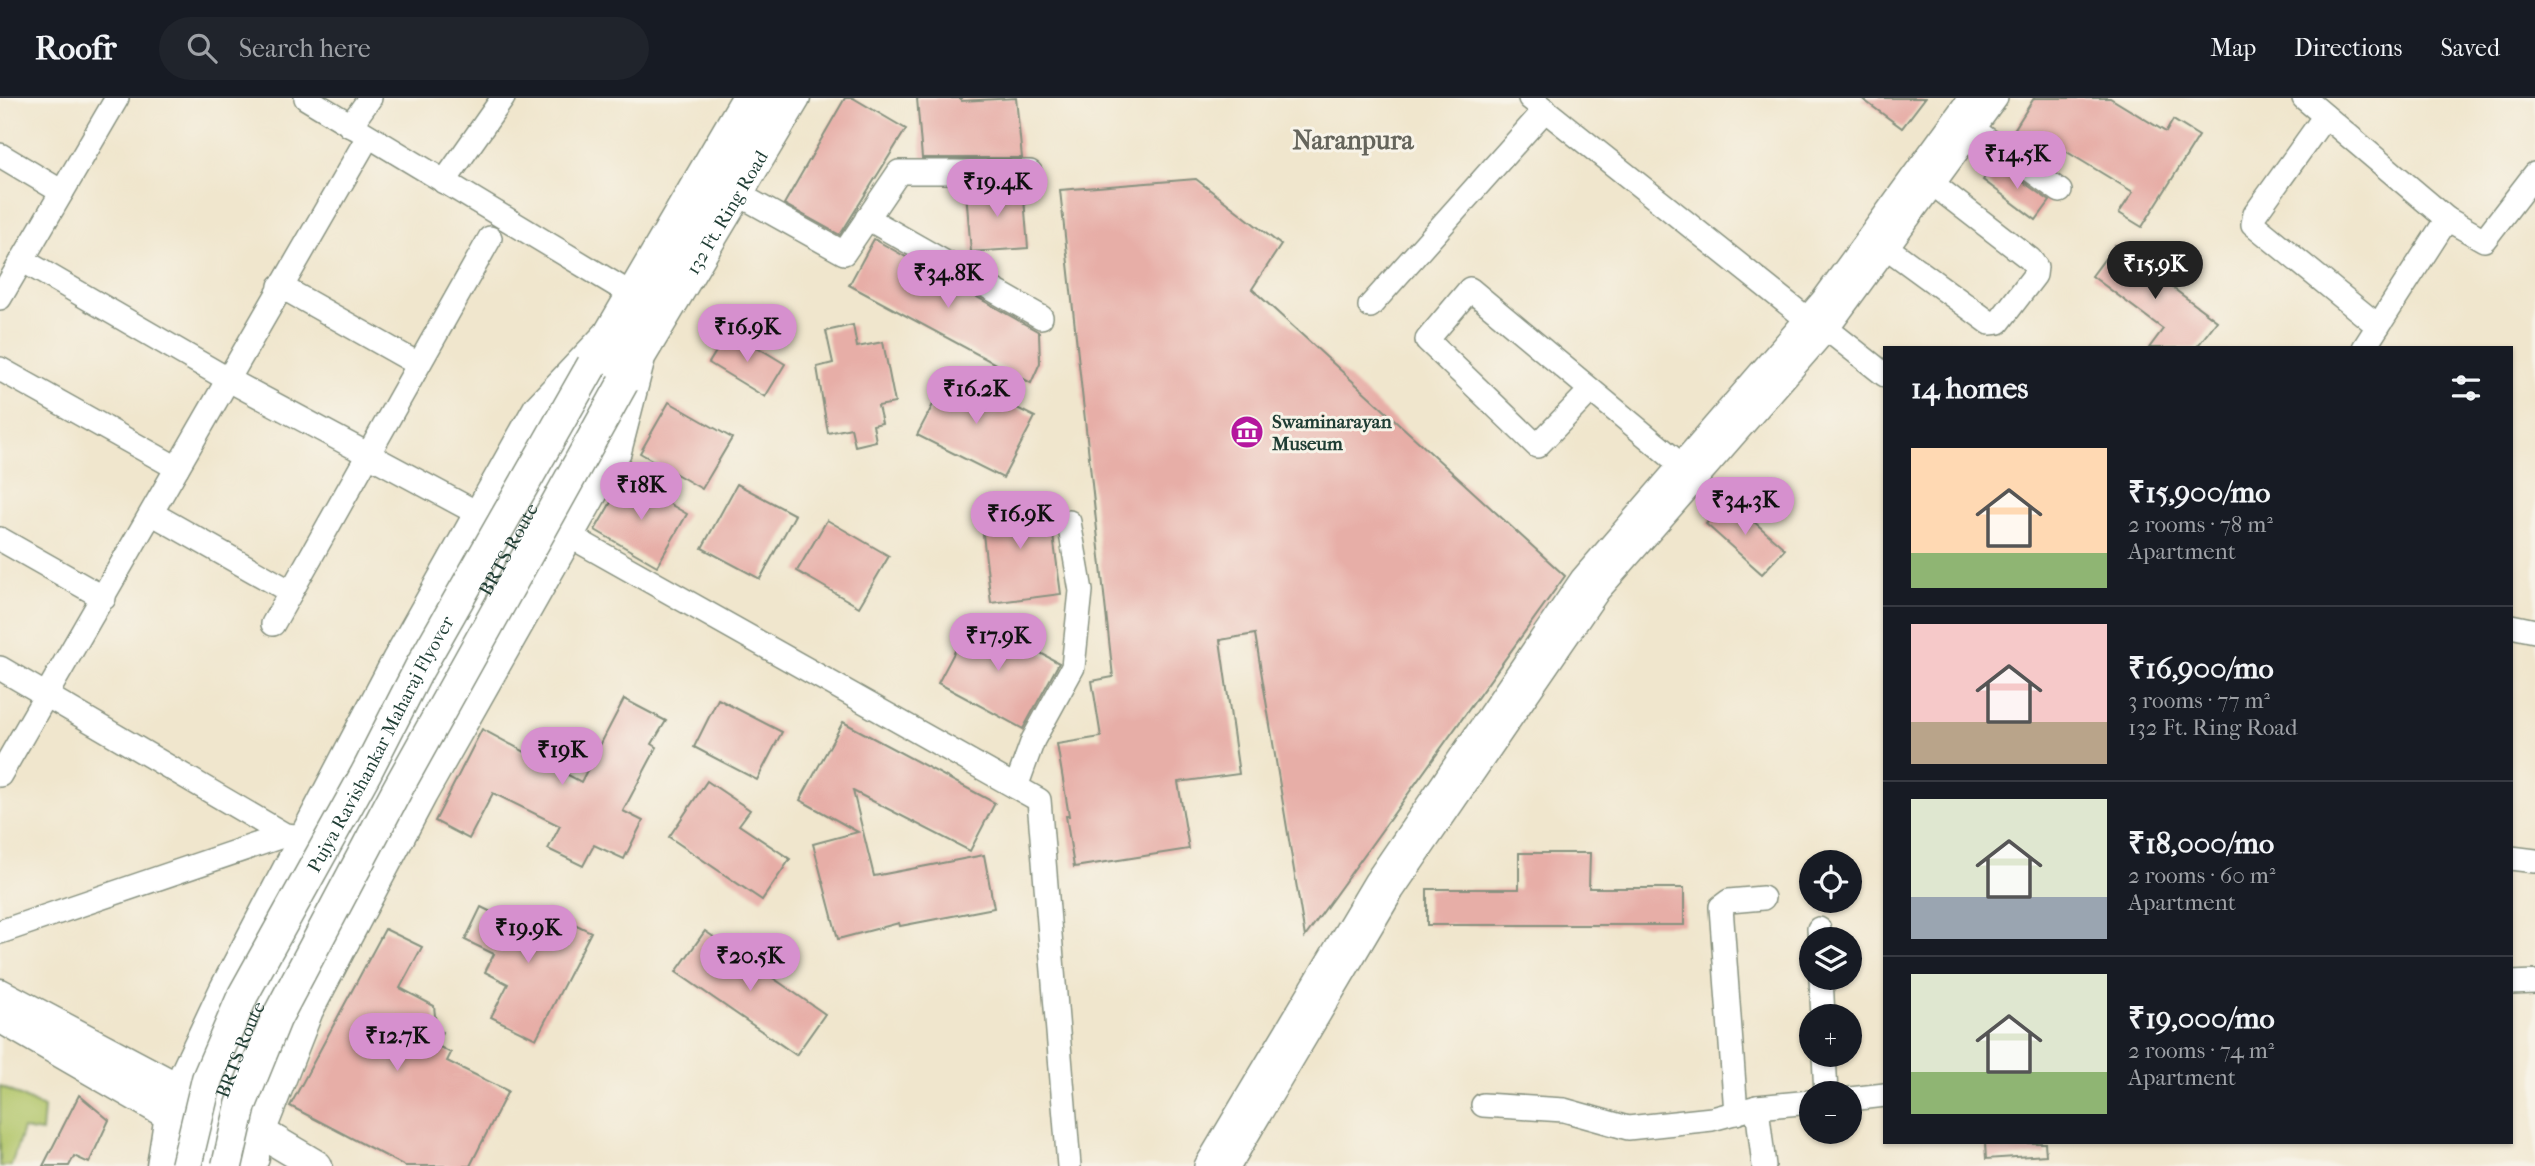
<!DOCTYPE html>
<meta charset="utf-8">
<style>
body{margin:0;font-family:"IM FELL French Canon",serif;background:#20242c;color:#f1f3f6;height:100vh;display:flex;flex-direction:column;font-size:26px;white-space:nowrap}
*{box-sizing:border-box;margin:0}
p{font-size:23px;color:#9ea1a6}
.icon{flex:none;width:38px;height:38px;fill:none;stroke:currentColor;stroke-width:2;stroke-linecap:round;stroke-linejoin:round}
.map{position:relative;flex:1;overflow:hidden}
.side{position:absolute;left:1883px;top:248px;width:630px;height:798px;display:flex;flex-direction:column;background:#171b24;border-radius:0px;box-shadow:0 2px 5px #0004}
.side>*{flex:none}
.tools{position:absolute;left:1799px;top:752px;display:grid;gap:14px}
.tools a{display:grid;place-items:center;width:63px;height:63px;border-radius:50%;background:#171b24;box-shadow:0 2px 5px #0004;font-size:35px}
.price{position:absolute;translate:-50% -60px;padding:0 16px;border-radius:24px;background:#d690ce;color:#111;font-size:23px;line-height:46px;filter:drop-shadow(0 2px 4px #0008)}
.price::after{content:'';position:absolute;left:50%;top:42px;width:21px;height:16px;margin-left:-10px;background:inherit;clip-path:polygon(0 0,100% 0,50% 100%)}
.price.current{background:#222;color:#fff}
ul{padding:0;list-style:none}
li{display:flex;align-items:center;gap:21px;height:175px;padding:0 28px}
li+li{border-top:2px solid #363941}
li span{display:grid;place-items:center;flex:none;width:196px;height:140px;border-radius:0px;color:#555}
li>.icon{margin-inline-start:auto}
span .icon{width:84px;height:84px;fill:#fffc;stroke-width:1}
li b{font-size:30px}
h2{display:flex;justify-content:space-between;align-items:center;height:84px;padding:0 28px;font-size:30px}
header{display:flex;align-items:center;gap:42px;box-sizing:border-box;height:98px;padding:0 35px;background:#171b24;border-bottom:2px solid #363941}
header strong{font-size:33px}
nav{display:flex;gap:38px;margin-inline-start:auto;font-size:24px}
.search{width:490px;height:63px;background:#20242c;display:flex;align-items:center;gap:18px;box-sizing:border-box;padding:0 24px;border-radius:38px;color:#9ea1a6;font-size:26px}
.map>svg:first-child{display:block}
.green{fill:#b2c66a;stroke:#68824f;stroke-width:2}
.building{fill:#e7aea7}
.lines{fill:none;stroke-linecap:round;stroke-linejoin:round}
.minor-casing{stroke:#889280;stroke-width:26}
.major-casing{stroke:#889280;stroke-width:33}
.minor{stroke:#fff;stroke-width:23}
.major{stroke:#fff;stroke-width:30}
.major-bridge-casing{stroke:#889280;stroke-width:33;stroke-linecap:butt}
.major-bridge{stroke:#fff;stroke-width:30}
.labels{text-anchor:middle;stroke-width:6;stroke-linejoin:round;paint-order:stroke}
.street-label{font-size:19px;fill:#1f3d34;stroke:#f7f3e8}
.poi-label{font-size:19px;font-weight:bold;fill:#1f3d34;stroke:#f7f3e8;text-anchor:start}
.district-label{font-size:26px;font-weight:bold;fill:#65655c;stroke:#f7f3e8}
</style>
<header>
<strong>Roofr</strong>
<div class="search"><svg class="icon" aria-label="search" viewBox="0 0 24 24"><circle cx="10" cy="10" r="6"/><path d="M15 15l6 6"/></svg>Search here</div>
<nav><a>Map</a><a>Directions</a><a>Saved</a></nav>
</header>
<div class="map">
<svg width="2535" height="1068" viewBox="0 0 2535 1068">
<rect width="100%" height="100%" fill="#f7f3e8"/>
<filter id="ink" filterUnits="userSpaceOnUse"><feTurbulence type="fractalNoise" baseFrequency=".0143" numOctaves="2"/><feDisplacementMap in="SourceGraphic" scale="14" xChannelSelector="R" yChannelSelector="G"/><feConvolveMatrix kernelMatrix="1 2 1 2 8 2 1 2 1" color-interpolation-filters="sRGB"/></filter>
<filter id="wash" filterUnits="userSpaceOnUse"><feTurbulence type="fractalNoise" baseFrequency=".00686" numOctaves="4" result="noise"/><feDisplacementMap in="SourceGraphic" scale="28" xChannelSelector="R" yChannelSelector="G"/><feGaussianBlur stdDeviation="1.57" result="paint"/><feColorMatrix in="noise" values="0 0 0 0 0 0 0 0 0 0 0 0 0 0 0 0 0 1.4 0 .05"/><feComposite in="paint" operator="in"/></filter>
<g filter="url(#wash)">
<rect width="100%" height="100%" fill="#f0e6cd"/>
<polygon class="green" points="0,988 44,1010 42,1034 23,1031 11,1068 0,1068"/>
<g id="blocks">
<g class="building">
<polygon points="845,0 853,0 906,31 840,137 784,106"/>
<polygon points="917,0 961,0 961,3 1016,0 1022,60 922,60"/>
<polygon points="1861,0 1925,0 1902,30"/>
<polygon points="2034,0 2110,0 2166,34 2173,22 2199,38 2142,129 2119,115 2133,94 2049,43 2038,60 2009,40"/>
<polygon points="1996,65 2050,103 2036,122 1983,82"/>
<polygon points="1196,81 1281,147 1252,191 1565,478 1305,839 1255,536 1220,542 1239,676 1178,684 1189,751 1074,769 1066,718 1069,718 1057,646 1101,639 1092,583 1113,579 1060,92"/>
<polygon points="980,88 1023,88 1028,150 971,154 966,94 981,92"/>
<polygon points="874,141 1039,234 1040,265 1031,285 849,187"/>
<polygon points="2115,147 2217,223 2196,250 2149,250 2163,231 2092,178"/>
<polygon points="853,227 857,249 883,244 895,305 878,308 882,325 873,327 876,343 855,348 851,330 828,335 817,269 833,265 826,233"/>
<polygon points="729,232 785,266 765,299 709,265"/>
<polygon points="949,276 1035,319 1003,380 917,337"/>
<polygon points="669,304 732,340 702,391 640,355"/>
<polygon points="625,380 687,416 657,468 595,432"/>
<polygon points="737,386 795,417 760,481 702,450"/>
<polygon points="1048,401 1061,496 991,505 980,410"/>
<polygon points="1728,401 1785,451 1762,476 1706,426"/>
<polygon points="827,422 889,458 859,509 797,473"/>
<polygon points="973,519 1059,565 1023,631 938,585"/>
<polygon points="624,601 666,623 652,646 657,649 623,713 643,723 624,761 594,747 583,768 548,751 560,728 493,695 469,741 435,723 482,631 581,684"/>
<polygon points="718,601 782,634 757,682 694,649"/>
<polygon points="843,624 995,705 970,753 853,693 874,778 984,757 994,810 900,828 899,825 838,841 813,746 858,734 800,702"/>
<polygon points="707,683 750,712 739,727 790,761 762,802 669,739"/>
<polygon points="1519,755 1590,755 1589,790 1684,790 1684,827 1427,827 1427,791 1519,791"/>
<polygon points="481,809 534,835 546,812 591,834 536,941 491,919 508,886 485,874 494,856 465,842"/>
<polygon points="385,831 422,849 400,890 434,908 436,928 442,934 436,947 451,955 447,963 508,993 470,1068 405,1068 290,1008"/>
<polygon points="705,833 825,916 796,957 676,874"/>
<polygon points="79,997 109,1022 89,1065 74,1058 69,1068 43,1068"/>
<polygon points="1985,1045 2045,1045 2046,1057 1986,1061"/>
</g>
</g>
</g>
<g filter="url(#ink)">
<use href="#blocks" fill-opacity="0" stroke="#889280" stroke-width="2"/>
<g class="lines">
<defs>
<g id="minor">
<polyline points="306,0 631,196"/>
<polyline points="1530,0 1807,221 1827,231 1885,277"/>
<polyline points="2304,0 2447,121 2364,250"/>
<polyline points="2325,18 2255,116 2253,126 2378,228"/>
<polyline points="350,28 370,0"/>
<polyline points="1973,31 2060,93"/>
<polyline points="0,57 62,94"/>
<polyline points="444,84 503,0"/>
<polyline points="738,96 844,155 899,74 1030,74"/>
<polyline points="867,120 1041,219"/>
<polyline points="2447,121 2484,142 2535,76"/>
<polyline points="1886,149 1990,225 1999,224 2035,177 2036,169 2030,161 1933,86"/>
<polyline points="22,162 229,282 479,416"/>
<polyline points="280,188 418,266"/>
<polyline points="0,200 117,0"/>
<polyline points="1370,208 1545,12"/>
<polyline points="0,271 177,370"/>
<polyline points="1591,292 1537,348 1427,242 1470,191 1681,367"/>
<polyline points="153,416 291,494"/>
<polyline points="568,437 1039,702 1069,1068"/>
<polyline points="0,441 104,500"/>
<polyline points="273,526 490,140"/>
<polyline points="2511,528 2535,533"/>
<polyline points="0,570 285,737 306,739"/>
<polyline points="0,677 368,39"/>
<polyline points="1016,689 1033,642 1073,569 1081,493 1069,424"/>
<polyline points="2511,760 2535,763"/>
<polyline points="1819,831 1820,842"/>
<polyline points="0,834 285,737"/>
<polyline points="1821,880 1823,919"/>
<polyline points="2511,885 2535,884"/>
<polyline points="1824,957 1826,996"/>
<polyline points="1850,1001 1885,997"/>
<polyline points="1483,1007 1564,1012 1628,1030 1712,1021 1757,1009"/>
<polyline points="1736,1015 1721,809 1729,803 1763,800"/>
<path id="s1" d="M206 1068 216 1012 252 918 559 358 769 0"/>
<polyline points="1206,1068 1376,783 1582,481 1823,202 1970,0"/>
<polyline points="1229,1068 1392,793 1598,493 1827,231 1996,0"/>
<polyline points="1764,1068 1757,1009 1811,1004"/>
</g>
<g id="major">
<polyline points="597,256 747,0"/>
<path id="s2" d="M628 279 795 0"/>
<polyline points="0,896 260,1034 317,1068"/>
<polyline points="0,919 192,1030 254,1060"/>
<polyline points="162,1068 170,1017 178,991 225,891 398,561 538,311 606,239"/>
<polyline points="250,1068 260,1034 308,912 422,696 616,353 639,264"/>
</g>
</defs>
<use href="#minor" class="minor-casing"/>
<use href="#major" class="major-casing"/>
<use href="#minor" class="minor"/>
<use href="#major" class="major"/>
<defs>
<g id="major-bridge">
<path id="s3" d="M186 1068 207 981 243 897 366 675 419 571 592 267"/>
<polyline points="227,1068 241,1007 276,921 398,690 623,285"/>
</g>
</defs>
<use href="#major-bridge" class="major-bridge-casing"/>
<use href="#major-bridge" class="major-bridge"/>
</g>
</g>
<defs>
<symbol id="museum-disc" viewBox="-11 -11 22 22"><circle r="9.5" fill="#b5179e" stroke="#f7f3e8"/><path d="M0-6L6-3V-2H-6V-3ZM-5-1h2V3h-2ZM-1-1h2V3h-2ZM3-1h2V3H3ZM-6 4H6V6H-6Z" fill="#fff"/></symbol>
</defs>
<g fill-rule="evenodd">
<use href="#museum-disc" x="1228" y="315" width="38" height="38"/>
</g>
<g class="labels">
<g class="street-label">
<text dy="7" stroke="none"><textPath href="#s2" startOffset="192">132 Ft. Ring Road</textPath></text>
<text dy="7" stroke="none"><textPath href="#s1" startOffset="690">BRTS Route</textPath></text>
<text dy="7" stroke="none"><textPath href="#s3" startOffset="467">Pujya Ravishankar Maharaj Flyover</textPath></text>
<text dy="7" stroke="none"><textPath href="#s1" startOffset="122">BRTS Route</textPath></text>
</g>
<g class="poi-label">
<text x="1272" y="330">Swaminarayan<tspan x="1272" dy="22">Museum</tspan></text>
</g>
<g class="district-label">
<text x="1353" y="51">Naranpura</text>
</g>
</g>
</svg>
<div class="tools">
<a><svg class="icon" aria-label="locate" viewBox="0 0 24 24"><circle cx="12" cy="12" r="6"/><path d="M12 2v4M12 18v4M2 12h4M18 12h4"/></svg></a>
<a><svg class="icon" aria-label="layers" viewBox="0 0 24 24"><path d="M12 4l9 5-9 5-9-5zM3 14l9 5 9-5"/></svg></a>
<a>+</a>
<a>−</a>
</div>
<b class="price" style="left:2017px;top:93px">₹14.5K</b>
<b class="price" style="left:997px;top:121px">₹19.4K</b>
<b class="price current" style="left:2155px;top:203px">₹15.9K</b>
<b class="price" style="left:948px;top:212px">₹34.8K</b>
<b class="price" style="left:747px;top:266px">₹16.9K</b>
<b class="price" style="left:976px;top:328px">₹16.2K</b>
<b class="price" style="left:641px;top:424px">₹18K</b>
<b class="price" style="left:1745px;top:439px">₹34.3K</b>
<b class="price" style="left:1020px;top:453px">₹16.9K</b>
<b class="price" style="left:998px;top:575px">₹17.9K</b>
<b class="price" style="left:562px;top:689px">₹19K</b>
<b class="price" style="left:528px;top:867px">₹19.9K</b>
<b class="price" style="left:750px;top:895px">₹20.5K</b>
<b class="price" style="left:397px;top:975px">₹12.7K</b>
<section class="side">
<h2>14 homes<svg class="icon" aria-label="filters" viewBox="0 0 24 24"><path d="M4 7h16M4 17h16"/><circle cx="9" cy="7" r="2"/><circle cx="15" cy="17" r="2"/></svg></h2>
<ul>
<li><span style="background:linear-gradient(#ffd9b3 75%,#8fb573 0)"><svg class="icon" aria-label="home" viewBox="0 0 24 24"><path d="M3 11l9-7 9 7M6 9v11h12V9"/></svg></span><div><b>₹15,900/mo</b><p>2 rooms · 78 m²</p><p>Apartment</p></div></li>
<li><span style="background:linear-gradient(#f6c9c9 70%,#b9a48a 0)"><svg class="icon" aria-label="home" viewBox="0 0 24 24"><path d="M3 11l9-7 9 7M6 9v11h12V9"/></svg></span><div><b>₹16,900/mo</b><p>3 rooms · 77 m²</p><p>132 Ft. Ring Road</p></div></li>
<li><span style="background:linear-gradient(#dfe7d0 70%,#9aa5b1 0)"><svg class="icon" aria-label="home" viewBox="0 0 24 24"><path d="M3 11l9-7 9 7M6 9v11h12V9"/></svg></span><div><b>₹18,000/mo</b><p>2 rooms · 60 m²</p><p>Apartment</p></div></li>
<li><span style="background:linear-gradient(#dfe7d0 70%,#8fb573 0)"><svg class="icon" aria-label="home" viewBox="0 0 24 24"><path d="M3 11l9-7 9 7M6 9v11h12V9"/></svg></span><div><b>₹19,000/mo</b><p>2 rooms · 74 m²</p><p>Apartment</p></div></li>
</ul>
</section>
</div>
